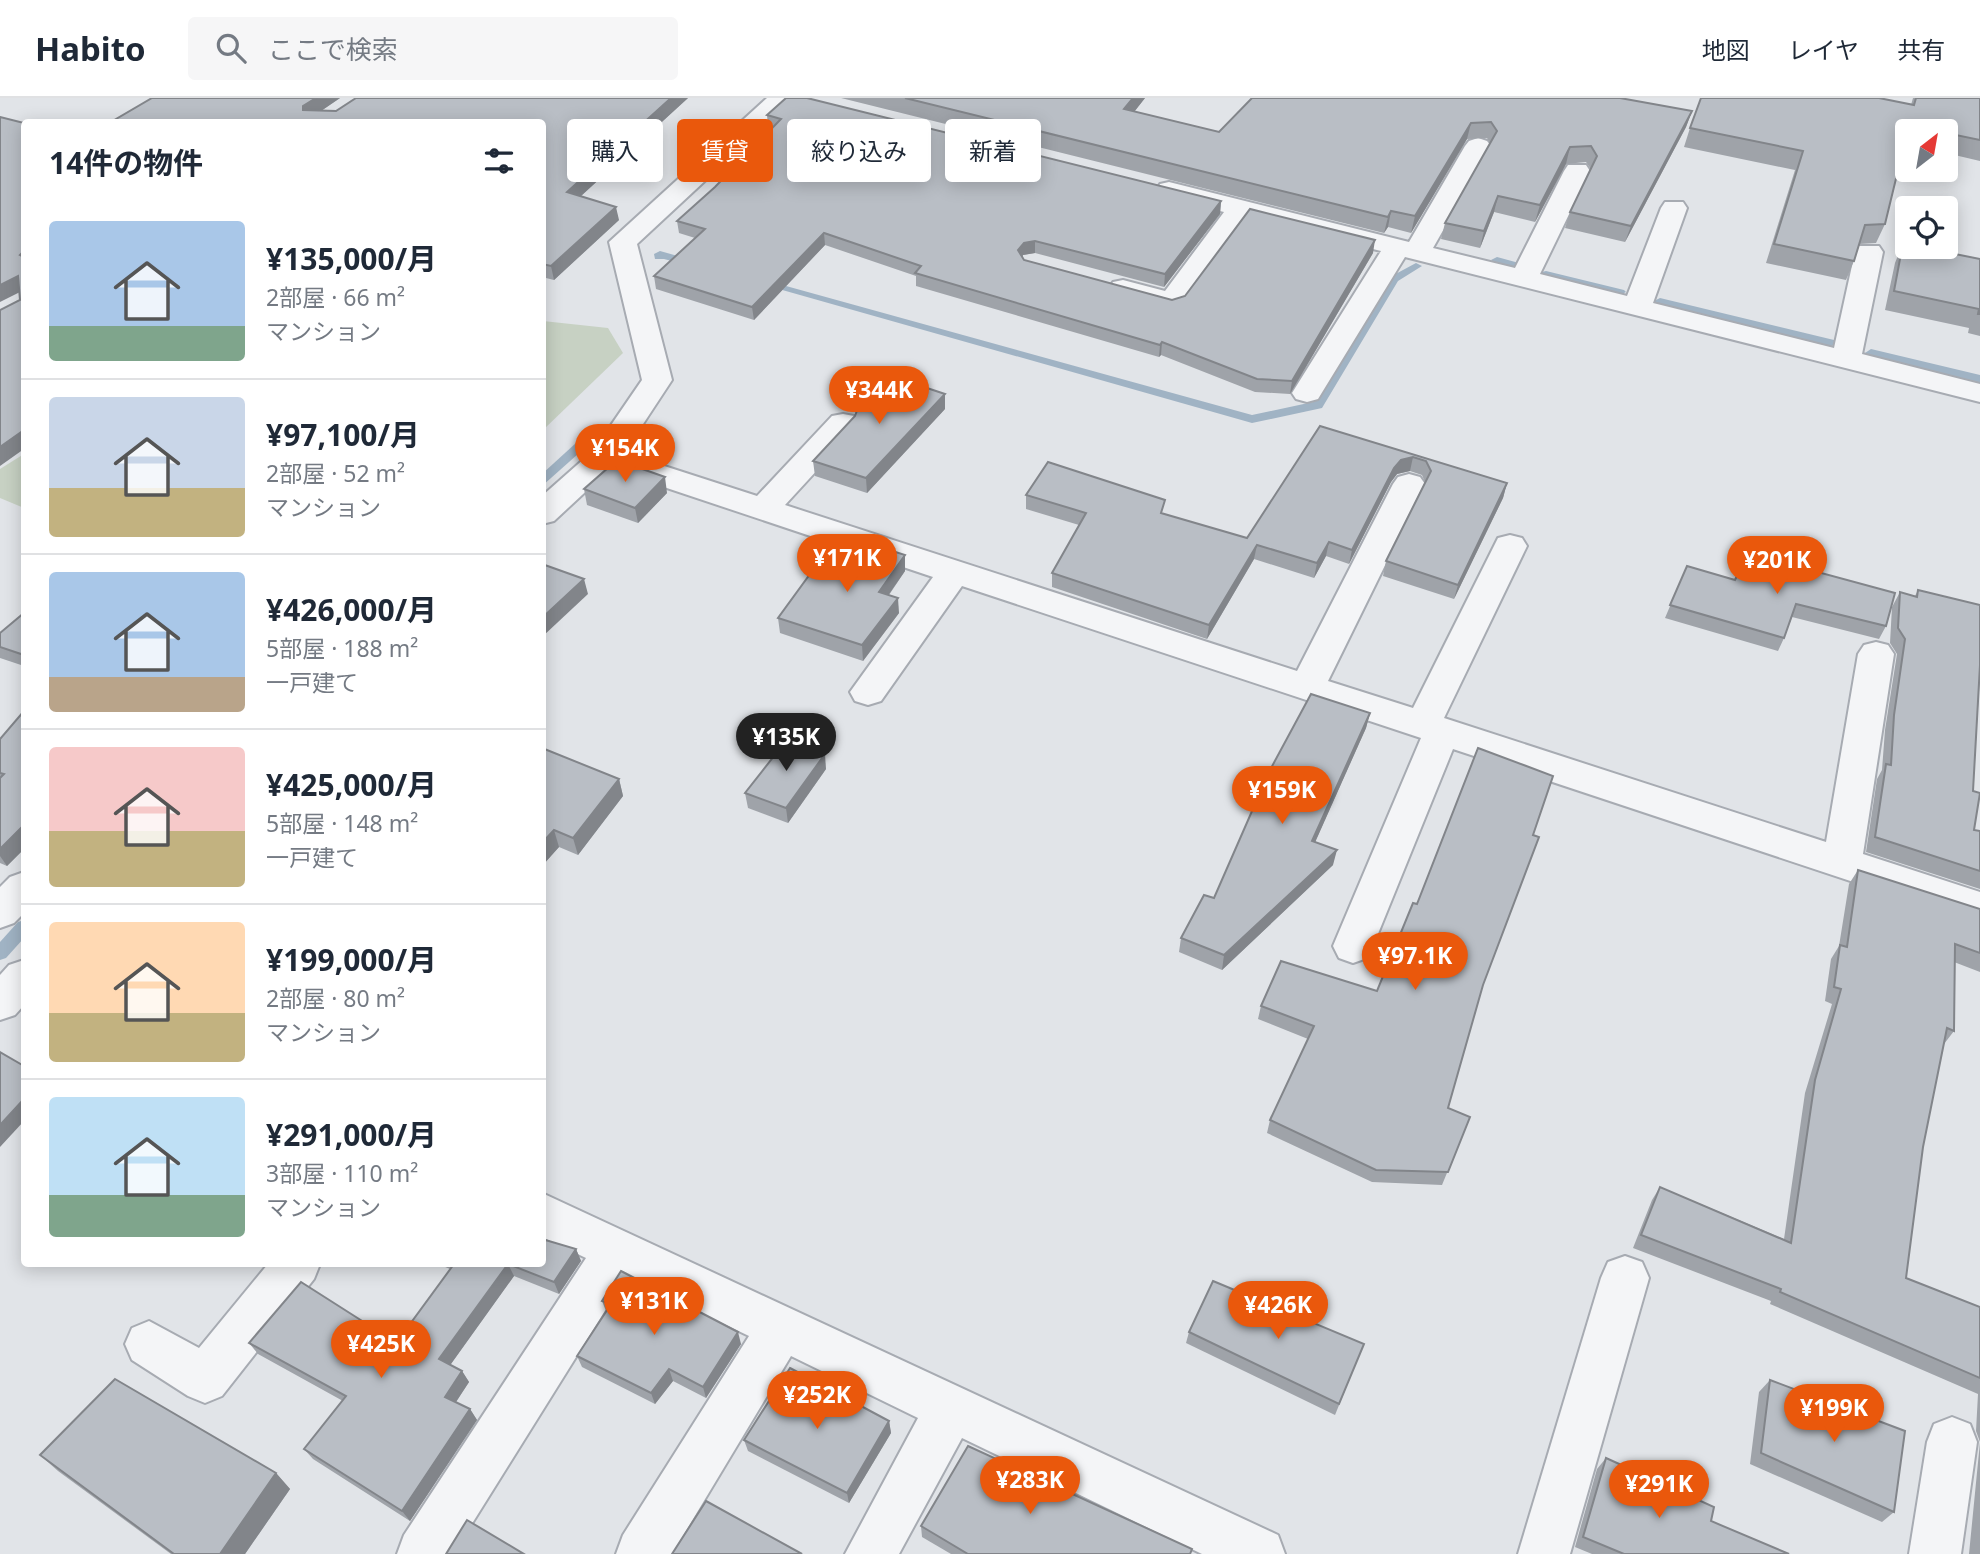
<!DOCTYPE html>
<html lang="ja">
<meta charset="utf-8">
<style>
body{margin:0;font-family:"Noto Sans","Noto Sans JP",sans-serif;background:#f6f6f7;color:#1f2937;height:100vh;display:flex;flex-direction:column;font-size:26px;white-space:nowrap}
*{box-sizing:border-box;margin:0}
p{font-size:23px;color:#747a83}
.icon{flex:none;width:38px;height:38px;fill:none;stroke:currentColor;stroke-width:2;stroke-linecap:round;stroke-linejoin:round}
.map{position:relative;flex:1;overflow:hidden}
.drawer{position:absolute;left:21px;top:21px;width:525px;height:1148px;display:flex;flex-direction:column;background:#fff;border-radius:7px;box-shadow:0 4px 18px #0003}
.drawer>*{flex:none}
.hud{position:absolute;left:567px;top:21px;width:665px;height:63px;display:flex;gap:14px}
.needle{width:46px;rotate:31deg}
.tools{position:absolute;left:1895px;top:21px;display:grid;gap:14px}
.tools a{display:grid;place-items:center;width:63px;height:63px;border-radius:7px;background:#fff;box-shadow:0 4px 18px #0003;font-size:35px}
.price{position:absolute;translate:-50% -60px;padding:0 16px;border-radius:24px;background:#ea580c;color:#fff;font-size:23px;line-height:46px;filter:drop-shadow(0 2px 4px #0008)}
.price::after{content:'';position:absolute;left:50%;top:42px;width:21px;height:16px;margin-left:-10px;background:inherit;clip-path:polygon(0 0,100% 0,50% 100%)}
.price.active{background:#222;color:#fff}
ul{padding:0;list-style:none}
li{display:flex;align-items:center;gap:21px;height:175px;padding:0 28px}
li+li{border-top:2px solid #e0e1e3}
li span{display:grid;place-items:center;flex:none;width:196px;height:140px;border-radius:7px;color:#555}
li>.icon{margin-inline-start:auto}
span .icon{width:84px;height:84px;fill:#fffc;stroke-width:1}
li b{font-size:30px}
h2{display:flex;justify-content:space-between;align-items:center;height:84px;padding:0 28px;font-size:30px}
.pill{padding:0 24px;border-radius:7px;background:#fff;box-shadow:0 4px 18px #0003;font-size:24px;line-height:63px}
.pill.active{background:#ea580c;color:#fff}
header{display:flex;align-items:center;gap:42px;box-sizing:border-box;height:98px;padding:0 35px;background:#fff;border-bottom:2px solid #e0e1e3}
header strong{font-size:33px}
nav{display:flex;gap:38px;margin-inline-start:auto;font-size:24px}
.search{width:490px;height:63px;background:#f6f6f7;display:flex;align-items:center;gap:18px;box-sizing:border-box;padding:0 24px;border-radius:7px;color:#747a83;font-size:26px}
.map>svg:first-child{display:block}
.green{fill:#c7d1c3}
.lines{fill:none;stroke-linecap:round;stroke-linejoin:round}
.stream{fill:#a0b3c4;fill-rule:evenodd}
.minor-casing{stroke:#a7abb2;stroke-width:4}
.minor{fill:#f4f5f7;fill-rule:evenodd}
.wall{fill:#9fa3a9}
.shaded-wall{fill:#82858a}
.building{fill:#b9bec5;stroke:#82858a;stroke-width:2}
</style>
<header>
<strong>Habito</strong>
<div class="search"><svg class="icon" aria-label="search" viewBox="0 0 24 24"><circle cx="10" cy="10" r="6"/><path d="M15 15l6 6"/></svg>ここで検索</div>
<nav><a>地図</a><a>レイヤ</a><a>共有</a></nav>
</header>
<div class="map">
<svg width="1980" height="1456" viewBox="0 0 1980 1456">
<rect width="100%" height="100%" fill="#e1e4e8"/>
<g class="green">
<polygon points="543,223 608,230 623,255 543,332"/>
<polygon points="24,356 24,410 0,400 0,371"/>
</g>
<g class="lines">
<g class="stream">
<polygon points="660,153 699,164 701,166 695,169 664,161 655,161 654,156"/>
<polygon points="1497,159 1519,165 1521,167 1515,170 1493,164 1491,162"/>
<polygon points="1416,165 1422,168 1398,183 1322,310 1252,325 758,185 768,183 1252,317 1313,304 1390,179"/>
<polygon points="1546,173 1624,192 1626,194 1620,197 1542,178 1542,174"/>
<polygon points="1660,200 1834,242 1836,245 1830,249 1656,205 1654,203"/>
<polygon points="1871,251 1980,277 1980,285 1867,258 1865,255"/>
<polygon points="592,333 598,337 596,340 542,388 542,376 588,334"/>
<polygon points="24,822 24,840 6,860 0,862 0,844 18,824"/>
</g>
<defs>
<g id="minor">
<polygon points="767,0 794,0 637,146 672,282 624,355 757,398 832,318 843,316 854,318 858,325 854,332 785,407 1297,573 1393,386 1398,379 1409,376 1420,379 1425,386 1328,583 1413,610 1498,440 1510,437 1522,440 1527,448 1444,620 1826,744 1858,556 1864,547 1876,544 1888,547 1894,556 1863,756 1980,794 1980,826 1453,651 1373,848 1367,860 1353,865 1339,860 1333,848 1421,640 962,488 881,603 868,607 855,603 850,594 933,479 610,371 554,423 542,426 542,398 594,352 642,282 609,144"/>
<path d="M1478 40 1487 43 1491 48 1433 150 1515 170 1564 73 1568 67H1586L1590 73 1540 176 1627 198 1661 110 1665 104H1683L1687 110 1653 205 1834 250 1855 154 1859 148H1879L1883 154 1862 256 1980 286V304L1405 159 1318 301 1307 304 1296 301 1292 295 1381 153 1247 120 1182 209C1161 214 1134 202 1113 196L1109 190 1113 184 1123 182 1165 193 1224 114 1160 98 1156 92 1160 86 1169 84 1409 144 1465 48 1469 43Z"/>
<polygon points="24,774 24,815 14,825 0,830 0,789 10,779"/>
<polygon points="24,862 24,907 15,917 0,922 0,877 9,867"/>
<polygon points="542,1095 1278,1437 1285,1456 1202,1456 962,1340 899,1456 845,1456 918,1320 791,1258 672,1456 616,1456 623,1437 749,1238 626,1179 453,1456 397,1456 404,1437 586,1160 542,1139"/>
<polygon points="1625,1158 1642,1164 1649,1180 1570,1456 1518,1456 1601,1180 1608,1164"/>
<polygon points="268,1166 320,1166 314,1181 222,1298 205,1305 188,1298 132,1262 125,1246 132,1230 149,1223 199,1250"/>
<polygon points="1952,1319 1970,1326 1977,1344 1961,1456 1909,1456 1927,1344 1934,1326"/>
</g>
</defs>
<use href="#minor" class="minor-casing"/>
<use href="#minor" class="minor"/>
</g>
<g class="wall">
<polygon points="152,0 340,0 322,12 336,13 688,0 581,98 619,122 554,182 542,179 542,24 111,24"/>
<polygon points="841,0 1145,0 1134,14 1219,34 1692,13 1686,29 1625,144 1565,130 1570,114 1591,71 1586,64 1566,66 1535,124 1494,114 1480,150 1441,141 1445,125 1490,45 1487,40 1467,41 1411,135 1388,129 1384,135"/>
<polygon points="1913,0 1980,0 1980,63 1946,55 1946,33 1908,33 1908,47 1905,46 1885,126 1876,145 1859,146 1854,163 1846,182 1766,165 1795,72 1684,49 1690,30 1911,7"/>
<polygon points="767,17 1221,103 1220,116 1164,189 1035,155 1023,157 1022,159 1024,162 1172,202 1373,155 1290,296 1255,294 1161,257 1159,259 916,188 916,178 825,147 754,222 656,191 654,178 695,140 679,135 677,123 715,89 772,30 768,29"/>
<polygon points="1903,145 1980,161 1980,238 1968,235 1969,230 1885,212 1895,165"/>
<polygon points="945,311 867,395 815,378 813,363"/>
<polygon points="1320,328 1507,385 1503,400 1454,501 1383,478 1386,463 1425,384 1422,377 1410,373 1397,376 1391,384 1349,466 1326,458 1314,480 1254,461 1207,541 1052,489 1052,475 1079,427 1026,411 1026,397 1164,416 1247,440"/>
<polygon points="584,391 667,395 638,425 587,407"/>
<polygon points="905,457 905,473 889,497 899,515 863,563 780,535 778,520 824,476"/>
<polygon points="1687,468 1735,482 1886,528 1879,541 1792,519 1784,540 1778,553 1665,520"/>
<polygon points="1918,492 1980,507 1980,577 1973,693 1974,732 1980,733 1980,791 1866,754 1877,681 1882,672 1885,632 1897,556 1890,545 1892,509 1900,494 1915,498"/>
<polygon points="24,515 24,568 0,560 0,535"/>
<polygon points="24,613 24,751 7,768 0,765 0,641"/>
<polygon points="1370,615 1366,630 1315,744 1333,767 1222,872 1179,854 1181,840"/>
<polygon points="542,650 619,681 623,698 578,757 559,749 542,768"/>
<polygon points="826,671 788,725 748,710 745,695"/>
<polygon points="1858,772 1980,811 1980,874 1954,864 1954,933 1944,946 1923,1049 1906,1180 1980,1209 1980,1456 1969,1456 1980,1344 1976,1333 1978,1296 1770,1206 1771,1203 1633,1150 1652,1102 1660,1089 1784,1141 1805,995 1832,906 1825,903 1831,861 1839,848 1849,786"/>
<polygon points="1483,887 1448,1010 1470,1019 1442,1087 1372,1084 1267,1035 1270,1022 1308,941 1258,921 1261,908 1377,893"/>
<polygon points="576,1151 581,1163 559,1196 514,1178 450,1267 462,1273 469,1284 456,1304 470,1311 477,1322 410,1423 313,1361 304,1351 343,1303 258,1256 249,1245 399,1241 450,1171 438,1166 542,1166"/>
<polygon points="602,1203 741,1246 706,1300 673,1283 655,1306 582,1269 577,1258 606,1213"/>
<polygon points="1189,1234 1364,1246 1335,1317 1186,1245"/>
<polygon points="1770,1282 1894,1414 1882,1424 1750,1366 1759,1294"/>
<polygon points="889,1323 891,1335 849,1405 748,1353 744,1342"/>
<polygon points="40,1357 276,1375 290,1391 245,1456 171,1456 58,1373"/>
<polygon points="1606,1360 1711,1423 1789,1456 1592,1456 1575,1449 1597,1371"/>
<polygon points="921,1428 1191,1456 951,1456 922,1439"/>
</g>
<g class="shaded-wall">
<polygon points="316,0 340,0 308,22 303,12 303,8"/>
<polygon points="671,0 688,0 570,108 567,94"/>
<polygon points="1133,0 1145,0 1123,28 1124,11"/>
<polygon points="1692,13 1686,29 1625,144 1631,128"/>
<polygon points="1471,25 1467,41 1411,135 1415,118"/>
<polygon points="1570,49 1566,66 1535,124 1540,107"/>
<polygon points="1498,98 1494,114 1480,150 1484,133"/>
<polygon points="1221,103 1220,116 1164,189 1165,176"/>
<polygon points="616,109 619,122 554,182 551,168"/>
<polygon points="1391,113 1388,129 1384,135 1388,119"/>
<polygon points="824,135 825,147 754,222 752,209"/>
<polygon points="1375,142 1373,155 1290,296 1292,283"/>
<polygon points="1035,143 1035,155 1023,157 1018,165 1018,152 1024,145"/>
<polygon points="18,178 24,192 0,204 0,187"/>
<polygon points="1162,244 1161,257 1159,259 1160,247"/>
<polygon points="945,296 945,311 867,395 866,380"/>
<polygon points="24,332 24,351 0,368 0,349"/>
<polygon points="1413,359 1410,373 1397,376 1391,384 1349,466 1352,452 1394,370 1401,362"/>
<polygon points="665,379 667,395 638,425 635,410"/>
<polygon points="1507,385 1503,400 1454,501 1458,487"/>
<polygon points="1329,444 1326,458 1314,480 1317,465"/>
<polygon points="1257,447 1254,461 1207,541 1209,527"/>
<polygon points="905,457 905,473 880,509 879,494"/>
<polygon points="584,481 588,496 542,539 542,520"/>
<polygon points="898,500 899,515 863,563 862,547"/>
<polygon points="1370,615 1366,630 1309,758 1312,743"/>
<polygon points="825,656 826,671 788,725 786,710"/>
<polygon points="619,681 623,698 578,757 573,740"/>
<polygon points="24,727 24,751 7,768 0,758 0,751"/>
<polygon points="554,732 559,749 542,768 542,745"/>
<polygon points="1337,752 1333,767 1222,872 1224,857"/>
<polygon points="24,1001 24,1023 0,1049 0,1027"/>
<polygon points="576,1151 581,1163 559,1196 554,1184"/>
<polygon points="508,1166 514,1178 446,1273 439,1261"/>
<polygon points="738,1234 741,1246 706,1300 703,1289"/>
<polygon points="669,1271 673,1283 655,1306 651,1295"/>
<polygon points="462,1273 469,1284 452,1310 445,1299"/>
<polygon points="470,1311 477,1322 410,1423 402,1413"/>
<polygon points="889,1323 891,1335 849,1405 847,1395"/>
<polygon points="276,1375 290,1391 245,1456 220,1456"/>
</g>
<g class="building">
<polygon points="152,0 316,0 303,8 303,12 336,13 356,0 671,0 567,94 616,109 551,168 542,166 542,24 111,24"/>
<polygon points="786,0 807,0 1221,103 1165,176 1035,143 1024,145 1018,152 1024,162 1172,202 1185,198 1250,111 1375,142 1292,283 1257,281 1162,244 1160,247 915,175 921,168 824,135 752,209 654,178 705,131 677,123 715,89 781,21 767,17"/>
<polygon points="905,0 1133,0 1124,11 1219,34 1252,0 1620,0 1692,13 1631,128 1570,114 1597,58 1591,48 1570,49 1540,107 1498,98 1484,133 1445,125 1497,33 1491,24 1471,25 1415,118 1391,113 1388,119"/>
<polygon points="1701,0 1879,0 1914,7 1916,0 1980,0 1980,42 1946,35 1946,33 1940,33 1909,27 1885,126 1865,127 1854,163 1774,146 1803,53 1690,30"/>
<polygon points="0,19 24,25 24,153 20,157 24,159 24,332 0,349 0,212 20,202 18,178 0,187"/>
<polygon points="1903,145 1908,146 1908,149 1920,149 1980,161 1980,216 1978,216 1979,211 1894,193"/>
<polygon points="888,277 945,296 866,380 813,363 855,318 859,307"/>
<polygon points="1320,328 1507,385 1458,487 1386,463 1431,373 1426,363 1413,359 1401,362 1394,370 1352,452 1329,444 1317,465 1257,447 1209,527 1052,475 1086,415 1026,397 1048,364 1165,402 1161,415 1247,440"/>
<polygon points="617,362 665,379 635,410 584,391"/>
<polygon points="855,441 905,457 879,494 898,500 862,547 778,520 813,472 824,476"/>
<polygon points="1748,455 1895,495 1886,528 1796,506 1784,540 1670,507 1687,468 1735,482"/>
<polygon points="542,466 584,481 542,520"/>
<polygon points="1918,492 1980,507 1980,567 1973,693 1980,695 1974,732 1980,733 1980,773 1875,739 1886,666 1891,667 1894,617 1905,541 1898,530 1900,494 1917,499"/>
<polygon points="24,515 24,557 0,549 0,535"/>
<polygon points="1311,596 1370,615 1312,743 1337,752 1224,857 1181,840 1204,797 1214,800 1270,672"/>
<polygon points="24,613 24,727 0,751 0,680 4,676 0,675 0,641"/>
<polygon points="789,639 825,656 786,710 745,695"/>
<polygon points="542,650 619,681 573,740 554,732 542,745"/>
<polygon points="1478,650 1553,678 1533,737 1539,739 1483,887 1448,1010 1470,1019 1448,1074 1376,1072 1270,1022 1314,928 1261,908 1281,863 1377,893 1413,805 1417,806"/>
<polygon points="1858,772 1980,811 1980,855 1955,846 1954,933 1947,930 1923,1049 1906,1180 1980,1209 1980,1280 1780,1194 1781,1191 1641,1137 1660,1089 1791,1145 1815,982 1841,891 1834,889 1840,847 1847,849"/>
<polygon points="0,954 24,968 24,1001 0,1027"/>
<polygon points="542,1141 576,1151 554,1184 508,1166 542,1166"/>
<polygon points="454,1166 508,1166 439,1261 462,1273 445,1299 470,1311 402,1413 304,1351 346,1298 249,1245 301,1184 392,1242 394,1239 399,1241"/>
<polygon points="621,1173 738,1234 703,1289 669,1271 651,1295 577,1258 611,1206 602,1203"/>
<polygon points="1213,1183 1364,1246 1339,1306 1189,1234"/>
<polygon points="790,1270 889,1323 847,1395 744,1342"/>
<polygon points="115,1281 276,1375 220,1456 174,1456 40,1357"/>
<polygon points="1770,1282 1905,1333 1894,1414 1761,1355"/>
<polygon points="968,1348 1192,1451 1190,1456 968,1456 921,1428"/>
<polygon points="1606,1360 1714,1409 1711,1423 1789,1456 1624,1456 1583,1439"/>
<polygon points="706,1403 802,1456 672,1456"/>
<polygon points="467,1422 524,1456 446,1456"/>
</g>
</svg>
<div class="tools">
<a><svg class="needle" viewBox="-14 -14 28 28"><path d="M0-13l5 13h-10z" fill="#e53935"/><path d="M0 13l5-13h-10z" fill="#747a83"/></svg></a>
<a><svg class="icon" aria-label="locate" viewBox="0 0 24 24"><circle cx="12" cy="12" r="6"/><path d="M12 2v4M12 18v4M2 12h4M18 12h4"/></svg></a>
</div>
<b class="price" style="left:879px;top:328px">¥344K</b>
<b class="price" style="left:625px;top:386px">¥154K</b>
<b class="price" style="left:847px;top:496px">¥171K</b>
<b class="price" style="left:1777px;top:498px">¥201K</b>
<b class="price active" style="left:786px;top:675px">¥135K</b>
<b class="price" style="left:1282px;top:728px">¥159K</b>
<b class="price" style="left:1415px;top:894px">¥97.1K</b>
<b class="price" style="left:654px;top:1239px">¥131K</b>
<b class="price" style="left:1278px;top:1243px">¥426K</b>
<b class="price" style="left:381px;top:1282px">¥425K</b>
<b class="price" style="left:817px;top:1333px">¥252K</b>
<b class="price" style="left:1834px;top:1346px">¥199K</b>
<b class="price" style="left:1030px;top:1418px">¥283K</b>
<b class="price" style="left:1659px;top:1422px">¥291K</b>
<div class="hud">
<a class="pill">購入</a>
<a class="pill active">賃貸</a>
<a class="pill">絞り込み</a>
<a class="pill">新着</a>
</div>
<section class="drawer">
<h2>14件の物件<svg class="icon" aria-label="filters" viewBox="0 0 24 24"><path d="M4 7h16M4 17h16"/><circle cx="9" cy="7" r="2"/><circle cx="15" cy="17" r="2"/></svg></h2>
<ul>
<li><span style="background:linear-gradient(#a9c7e8 75%,#7fa58c 0)"><svg class="icon" aria-label="home" viewBox="0 0 24 24"><path d="M3 11l9-7 9 7M6 9v11h12V9"/></svg></span><div><b>¥135,000/月</b><p>2部屋 · 66 m²</p><p>マンション</p></div></li>
<li><span style="background:linear-gradient(#c9d6e8 65%,#c2b280 0)"><svg class="icon" aria-label="home" viewBox="0 0 24 24"><path d="M3 11l9-7 9 7M6 9v11h12V9"/></svg></span><div><b>¥97,100/月</b><p>2部屋 · 52 m²</p><p>マンション</p></div></li>
<li><span style="background:linear-gradient(#a9c7e8 75%,#b9a48a 0)"><svg class="icon" aria-label="home" viewBox="0 0 24 24"><path d="M3 11l9-7 9 7M6 9v11h12V9"/></svg></span><div><b>¥426,000/月</b><p>5部屋 · 188 m²</p><p>一戸建て</p></div></li>
<li><span style="background:linear-gradient(#f6c9c9 60%,#c2b280 0)"><svg class="icon" aria-label="home" viewBox="0 0 24 24"><path d="M3 11l9-7 9 7M6 9v11h12V9"/></svg></span><div><b>¥425,000/月</b><p>5部屋 · 148 m²</p><p>一戸建て</p></div></li>
<li><span style="background:linear-gradient(#ffd9b3 65%,#c2b280 0)"><svg class="icon" aria-label="home" viewBox="0 0 24 24"><path d="M3 11l9-7 9 7M6 9v11h12V9"/></svg></span><div><b>¥199,000/月</b><p>2部屋 · 80 m²</p><p>マンション</p></div></li>
<li><span style="background:linear-gradient(#bfe0f5 70%,#7fa58c 0)"><svg class="icon" aria-label="home" viewBox="0 0 24 24"><path d="M3 11l9-7 9 7M6 9v11h12V9"/></svg></span><div><b>¥291,000/月</b><p>3部屋 · 110 m²</p><p>マンション</p></div></li>
</ul>
</section>
</div>
